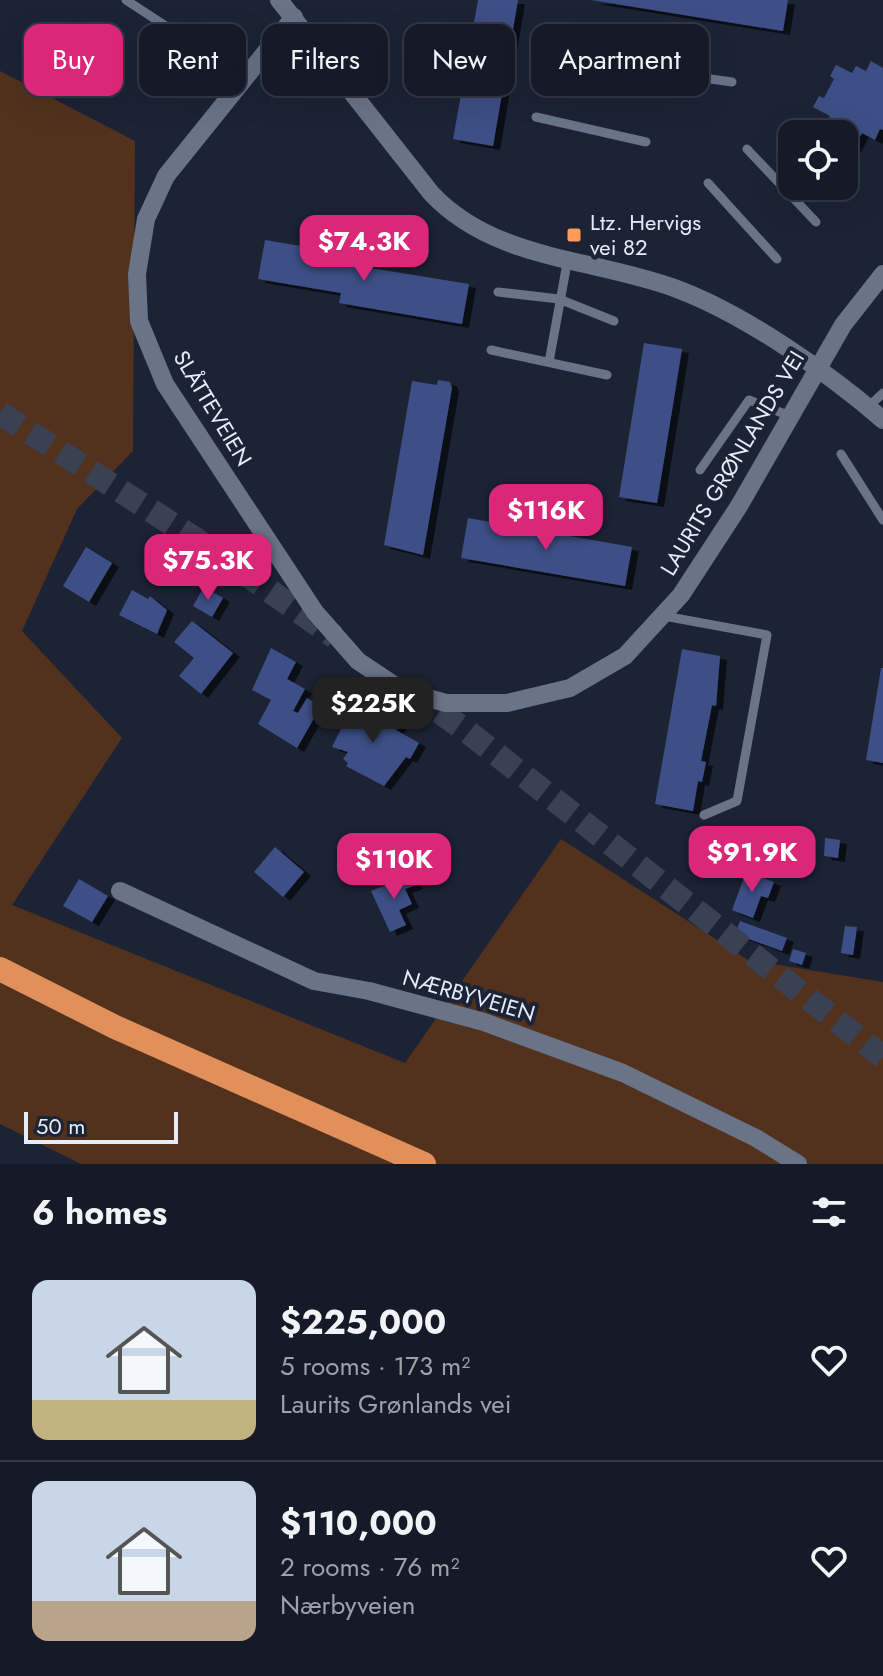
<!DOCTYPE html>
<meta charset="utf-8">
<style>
body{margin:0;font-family:Jost,sans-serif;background:#1e2330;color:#f1f3f6;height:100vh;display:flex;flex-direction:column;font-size:30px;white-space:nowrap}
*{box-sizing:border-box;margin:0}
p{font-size:26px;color:#9da1a8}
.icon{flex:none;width:44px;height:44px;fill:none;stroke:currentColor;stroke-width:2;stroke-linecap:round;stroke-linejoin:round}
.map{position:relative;height:1164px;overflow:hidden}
.sheet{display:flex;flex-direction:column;background:#151a28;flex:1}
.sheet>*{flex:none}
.hud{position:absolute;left:24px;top:24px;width:836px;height:72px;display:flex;gap:16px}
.controls{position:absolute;left:778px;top:120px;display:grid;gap:16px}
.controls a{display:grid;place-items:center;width:80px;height:80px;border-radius:16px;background:#151a28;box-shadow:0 8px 32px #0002,0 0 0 2px #343845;font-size:40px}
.scale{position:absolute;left:24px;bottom:20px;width:154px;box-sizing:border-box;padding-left:8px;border:4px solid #e7ecf9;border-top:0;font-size:22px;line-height:28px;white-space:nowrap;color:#e7ecf9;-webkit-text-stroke:6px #1c2335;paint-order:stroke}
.price{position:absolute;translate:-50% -68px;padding:0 18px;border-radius:16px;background:#db2777;color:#fff;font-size:26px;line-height:52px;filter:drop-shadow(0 2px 4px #0008)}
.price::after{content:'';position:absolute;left:50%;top:48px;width:24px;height:18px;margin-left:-12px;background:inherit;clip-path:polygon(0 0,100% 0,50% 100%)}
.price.current{background:#222;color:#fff}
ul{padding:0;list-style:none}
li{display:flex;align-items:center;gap:24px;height:200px;padding:0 32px}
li+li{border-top:2px solid #343845}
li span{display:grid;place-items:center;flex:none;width:224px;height:160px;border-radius:16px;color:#555}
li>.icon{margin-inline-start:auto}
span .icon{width:96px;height:96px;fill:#fffc;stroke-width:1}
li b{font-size:34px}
h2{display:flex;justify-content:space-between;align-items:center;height:96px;padding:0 32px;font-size:34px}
.tag{padding:0 28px;border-radius:16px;background:#151a28;box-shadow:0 8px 32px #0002,0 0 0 2px #343845;font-size:28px;line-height:72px}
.tag.current{background:#db2777;color:#fff}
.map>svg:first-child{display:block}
.green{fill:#52321d}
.building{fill:#3c5086;filter:url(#shadow)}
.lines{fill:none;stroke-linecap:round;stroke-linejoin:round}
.highway-tunnel{stroke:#3a4152;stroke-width:24;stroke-dasharray:24 12;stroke-linecap:butt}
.lane{stroke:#6a7489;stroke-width:9}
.street{stroke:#6a7489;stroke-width:18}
.highway{stroke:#e1905c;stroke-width:24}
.poi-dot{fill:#fe9b59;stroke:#1c2335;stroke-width:3}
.labels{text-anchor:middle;stroke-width:8;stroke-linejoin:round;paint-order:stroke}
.poi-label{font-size:22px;fill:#e7ecf9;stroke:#1c2335;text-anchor:start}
.street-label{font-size:22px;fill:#e7ecf9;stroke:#1c2335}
</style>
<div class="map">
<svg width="883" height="1164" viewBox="0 0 883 1164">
<defs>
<filter id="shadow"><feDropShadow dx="7" dy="4" stdDeviation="0" flood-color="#0009"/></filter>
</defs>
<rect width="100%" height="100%" fill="#1c2335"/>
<polygon class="green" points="0,71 135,141 133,451 77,509 22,631 122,738 12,905 405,1063 561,839 748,960 883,982 883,1164 81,1164 0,1124"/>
<g class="building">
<polygon points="478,0 518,0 493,146 453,139"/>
<polygon points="591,0 788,0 783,31"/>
<polygon points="871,61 883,68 883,130 880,129 875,140 862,133 853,150 844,145 844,134 833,134 836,128 827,123 830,116 813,107 819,96 824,98 834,79 830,76 836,65 852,73 856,66 866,71"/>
<polygon points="265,240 348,254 346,264 469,284 462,324 339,303 341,293 258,279"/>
<polygon points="644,343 682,349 657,503 619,497"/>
<polygon points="438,380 450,382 452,388 423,555 384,545 412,381 437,385"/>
<polygon points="468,518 632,547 625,586 461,558"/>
<polygon points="86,547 112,563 89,602 63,586"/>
<polygon points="204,587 223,598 212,617 193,606"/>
<polygon points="132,590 148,599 150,596 167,610 157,634 119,615"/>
<polygon points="192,621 233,653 201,694 179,676 194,658 174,642"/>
<polygon points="271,648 296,662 287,679 305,689 293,711 298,713 307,698 321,706 297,748 258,724 271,700 252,690"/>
<polygon points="682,649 720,656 716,706 712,705 701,761 706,762 702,782 698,781 693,811 655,804"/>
<polygon points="881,668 883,668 883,763 866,760"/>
<polygon points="354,705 373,717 376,711 400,725 396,730 419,743 410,759 406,757 384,786 346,766 348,763 343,759 348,752 332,747 345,721 341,719 348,708 351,710"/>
<polygon points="825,838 840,840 838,858 824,856"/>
<polygon points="275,847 304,872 283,897 254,872"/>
<polygon points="746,872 774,882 768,898 761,896 753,918 732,910"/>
<polygon points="411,875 416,885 405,889 412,904 399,910 406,925 390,932 371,891"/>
<polygon points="79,879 108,896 92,922 63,906"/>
<polygon points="740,921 787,938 782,951 735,934"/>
<polygon points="845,926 857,927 853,955 841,953"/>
<polygon points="793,949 806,953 802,965 789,961"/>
</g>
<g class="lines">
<g class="highway-tunnel">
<polyline points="0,413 206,546 335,637"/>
<polyline points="410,691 468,732 883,1057"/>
</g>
<g class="lane">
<polyline points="126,0 245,78"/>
<polyline points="546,56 732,82"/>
<polyline points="536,117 646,142"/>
<polyline points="747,149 816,222"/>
<polyline points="708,183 777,259"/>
<polyline points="498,292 559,299 614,321"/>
<polyline points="491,350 607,375"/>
<polyline points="549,362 568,258"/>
<polyline points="868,407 883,393"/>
<polyline points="841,454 883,520"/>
<polyline points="700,470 749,400 790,416"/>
<polyline points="664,616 767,635 737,801 704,815"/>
</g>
<g class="street">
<path d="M279 0 431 193C494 261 594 258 677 289 744 314 829 373 883 420"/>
<polyline points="294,17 166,176 146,219 137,274 139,321 165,384 315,612 358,661 403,691 446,703 507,703 570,688 625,656 681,595 739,506 843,325 883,274"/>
<polyline points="120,891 314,981 369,991 484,1022 623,1073 756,1138 798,1164"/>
</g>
<polyline class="highway" points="0,969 115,1027 424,1164"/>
</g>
<rect class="poi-dot" x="566" y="227" width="16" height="16" rx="4"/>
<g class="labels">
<g class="poi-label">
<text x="590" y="230">Ltz. Hervigs<tspan x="590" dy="25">vei 82</tspan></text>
</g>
<g class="street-label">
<text transform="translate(213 408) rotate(59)" y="8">SLÅTTEVEIEN</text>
<text transform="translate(732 463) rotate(-59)" y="8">LAURITS GRØNLANDS VEI</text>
<text transform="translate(469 995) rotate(16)" y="8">NÆRBYVEIEN</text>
</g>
</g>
</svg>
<div class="controls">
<a><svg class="icon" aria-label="locate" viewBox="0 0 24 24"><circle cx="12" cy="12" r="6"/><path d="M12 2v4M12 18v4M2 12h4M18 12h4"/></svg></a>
</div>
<div class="scale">50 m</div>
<b class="price" style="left:364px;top:283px">$74.3K</b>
<b class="price" style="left:546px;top:552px">$116K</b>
<b class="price" style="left:208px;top:602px">$75.3K</b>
<b class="price current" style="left:373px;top:745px">$225K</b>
<b class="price" style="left:752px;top:894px">$91.9K</b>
<b class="price" style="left:394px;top:901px">$110K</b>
<div class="hud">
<a class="tag current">Buy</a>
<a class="tag">Rent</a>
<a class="tag">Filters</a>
<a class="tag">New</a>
<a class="tag">Apartment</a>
</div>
</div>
<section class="sheet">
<h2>6 homes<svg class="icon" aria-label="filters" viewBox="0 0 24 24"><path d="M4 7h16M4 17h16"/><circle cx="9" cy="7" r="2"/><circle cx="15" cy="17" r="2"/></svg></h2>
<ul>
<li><span style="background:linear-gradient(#c9d6e8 75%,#c2b280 0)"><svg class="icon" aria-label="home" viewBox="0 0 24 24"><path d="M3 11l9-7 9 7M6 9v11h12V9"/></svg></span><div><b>$225,000</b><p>5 rooms · 173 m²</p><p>Laurits Grønlands vei</p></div><svg class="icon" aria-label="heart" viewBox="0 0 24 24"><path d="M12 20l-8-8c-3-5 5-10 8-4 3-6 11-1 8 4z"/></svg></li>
<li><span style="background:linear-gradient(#c9d6e8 75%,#b9a48a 0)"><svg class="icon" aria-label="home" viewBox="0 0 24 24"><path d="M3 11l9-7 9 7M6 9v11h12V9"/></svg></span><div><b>$110,000</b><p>2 rooms · 76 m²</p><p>Nærbyveien</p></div><svg class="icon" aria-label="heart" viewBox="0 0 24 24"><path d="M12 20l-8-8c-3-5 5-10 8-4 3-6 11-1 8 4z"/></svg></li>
</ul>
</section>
